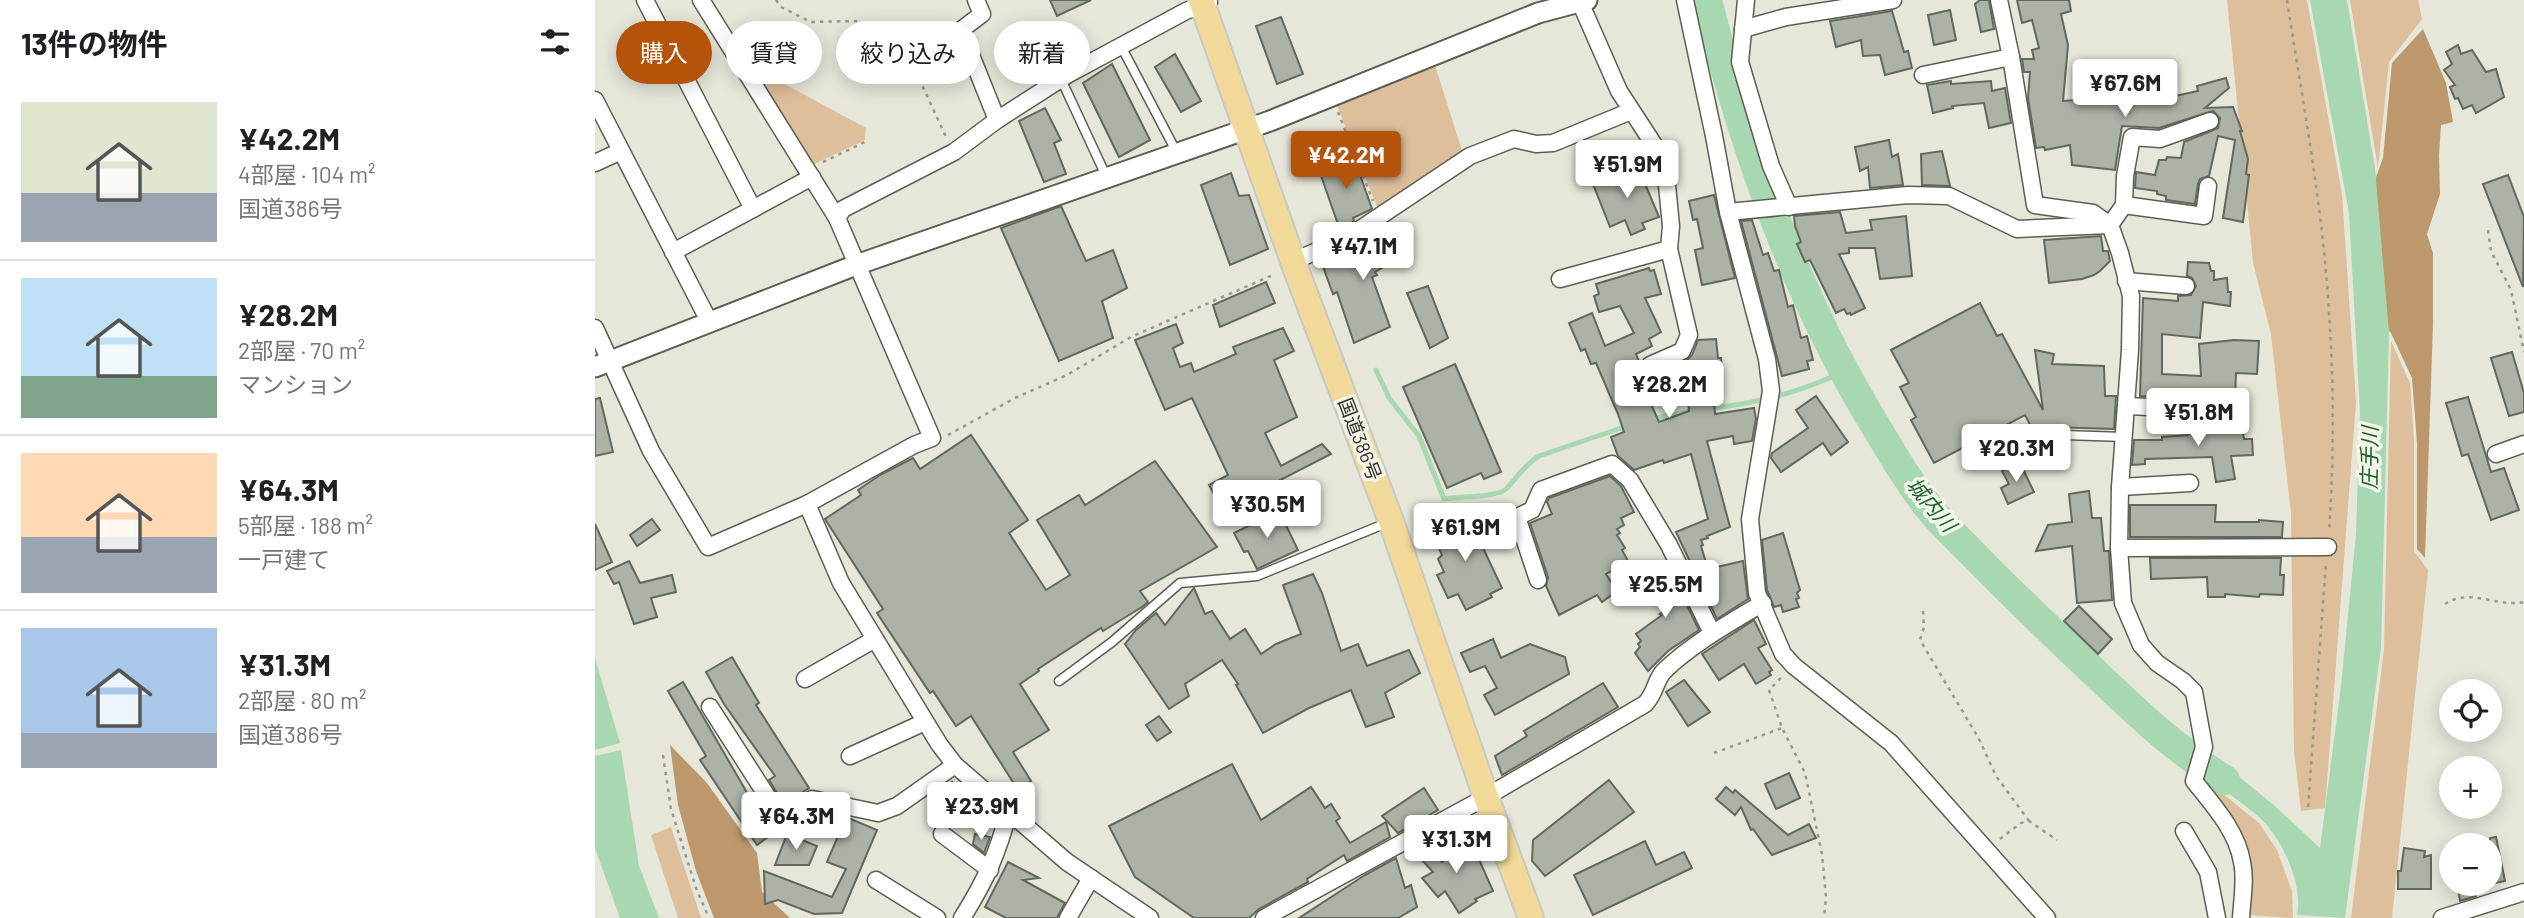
<!DOCTYPE html>
<html lang="ja">
<meta charset="utf-8">
<style>
body{margin:0;font-family:Barlow,"Noto Sans JP",sans-serif;background:#f2f2f2;color:#202124;height:100vh;display:flex;flex-direction:column;font-size:26px;white-space:nowrap}
*{box-sizing:border-box;margin:0}
p{font-size:23px;color:#757577}
.icon{flex:none;width:38px;height:38px;fill:none;stroke:currentColor;stroke-width:2;stroke-linecap:round;stroke-linejoin:round}
.map{position:relative;flex:1;overflow:hidden}
.drawer{display:flex;flex-direction:column;background:#fff;width:595px}
.drawer>*{flex:none}
.guide{position:absolute;left:21px;top:21px;width:665px;height:63px;display:flex;gap:14px}
.buttons{position:absolute;left:1844px;top:679px;display:grid;gap:14px}
.buttons a{display:grid;place-items:center;width:63px;height:63px;border-radius:50%;background:#fff;box-shadow:0 4px 18px #0003;font-size:35px}
.price{position:absolute;translate:-50% -60px;padding:0 16px;border-radius:7px;background:#fff;color:#222;font-size:23px;line-height:46px;filter:drop-shadow(0 2px 4px #0008)}
.price::after{content:'';position:absolute;left:50%;top:42px;width:21px;height:16px;margin-left:-10px;background:inherit;clip-path:polygon(0 0,100% 0,50% 100%)}
.price.current{background:#b45309;color:#fff}
ul{padding:0;list-style:none}
li{display:flex;align-items:center;gap:21px;height:175px;padding:0 21px}
li+li{border-top:2px solid #e0e0e0}
li span{display:grid;place-items:center;flex:none;width:196px;height:140px;border-radius:0px;color:#555}
li>.icon{margin-inline-start:auto}
span .icon{width:84px;height:84px;fill:#fffc;stroke-width:1}
li b{font-size:30px}
h2{display:flex;justify-content:space-between;align-items:center;height:84px;padding:0 21px;font-size:30px}
.pill{padding:0 24px;border-radius:32px;background:#fff;box-shadow:0 4px 18px #0003;font-size:24px;line-height:63px}
.pill.current{background:#b45309;color:#fff}
main{display:flex;flex:1;min-height:0}
.map>svg:first-child{display:block}
.green{fill:#debf9c}
.forest{fill:#bd986c}
.water{fill:#a8d8b1}
.lines{fill:none;stroke-linecap:round;stroke-linejoin:round}
.stream{stroke:#a8d8b1;stroke-width:5}
.river{stroke:#a8d8b1;stroke-width:30}
.building{fill:#acb2a6;stroke:#62685d;stroke-width:2}
.service-casing{stroke:#5d5e52;stroke-width:11}
.minor-casing{stroke:#5d5e52;stroke-width:19}
.tertiary-casing{stroke:#5d5e52;stroke-width:23}
.trunk-casing{stroke:#c9c9c8;stroke-width:28}
.path{stroke:#98998f;stroke-width:2.5;stroke-dasharray:3.5 5;stroke-linecap:butt}
.service{stroke:#fff;stroke-width:8}
.minor{stroke:#fff;stroke-width:16}
.tertiary{stroke:#fff;stroke-width:19}
.trunk{stroke:#f2da9a;stroke-width:24}
.labels{text-anchor:middle;stroke-width:7;stroke-linejoin:round;paint-order:stroke}
.street-label{font-size:19px;fill:#2f302b;stroke:#f3f4e6}
.water-label{font-size:21px;font-style:italic;fill:#1a6232;stroke:#f3f4e6}
</style>
<main>
<section class="drawer">
<h2>13件の物件<svg class="icon" aria-label="filters" viewBox="0 0 24 24"><path d="M4 7h16M4 17h16"/><circle cx="9" cy="7" r="2"/><circle cx="15" cy="17" r="2"/></svg></h2>
<ul>
<li><span style="background:linear-gradient(#dfe7d0 65%,#9aa5b1 0)"><svg class="icon" aria-label="home" viewBox="0 0 24 24"><path d="M3 11l9-7 9 7M6 9v11h12V9"/></svg></span><div><b>¥42.2M</b><p>4部屋 · 104 m²</p><p>国道386号</p></div></li>
<li><span style="background:linear-gradient(#bfe0f5 70%,#7fa58c 0)"><svg class="icon" aria-label="home" viewBox="0 0 24 24"><path d="M3 11l9-7 9 7M6 9v11h12V9"/></svg></span><div><b>¥28.2M</b><p>2部屋 · 70 m²</p><p>マンション</p></div></li>
<li><span style="background:linear-gradient(#ffd9b3 60%,#9aa5b1 0)"><svg class="icon" aria-label="home" viewBox="0 0 24 24"><path d="M3 11l9-7 9 7M6 9v11h12V9"/></svg></span><div><b>¥64.3M</b><p>5部屋 · 188 m²</p><p>一戸建て</p></div></li>
<li><span style="background:linear-gradient(#a9c7e8 75%,#9aa5b1 0)"><svg class="icon" aria-label="home" viewBox="0 0 24 24"><path d="M3 11l9-7 9 7M6 9v11h12V9"/></svg></span><div><b>¥31.3M</b><p>2部屋 · 80 m²</p><p>国道386号</p></div></li>
</ul>
</section>
<div class="map">
<svg width="1929" height="918" viewBox="0 0 1929 918">
<rect width="100%" height="100%" fill="#e6e7d9"/>
<g class="green">
<polygon points="1632,0 1712,0 1747,194 1761,402 1730,808 1706,811 1699,751 1696,514 1676,334 1658,263"/>
<polygon points="1755,0 1823,0 1827,19 1794,62 1783,168"/>
<polygon points="839,62 868,154 783,209 741,103"/>
<polygon points="171,74 271,128 270,140 213,167 164,84"/>
<polygon points="1796,341 1815,383 1819,440 1819,551 1833,570 1797,918 1756,918 1789,649"/>
<polygon points="1607,777 1664,823 1682,850 1697,891 1698,918 1653,915 1652,867 1608,784"/>
<polygon points="76,827 106,918 107,918 83,918 56,835"/>
</g>
<g class="forest">
<polygon points="1828,29 1851,83 1858,122 1846,125 1844,155 1845,194 1832,234 1838,253 1838,324 1830,558 1822,549 1822,443 1817,378 1796,333 1783,317 1777,188 1788,158 1797,63"/>
<polygon points="75,745 112,783 162,853 167,892 195,918 119,918 101,871 83,805"/>
</g>
<g class="water">
<path d="M1715 0H1752L1780 168 1794 333 1786 648 1750 918 1702 915C1708 887 1690 846 1671 824 1656 808 1624 787 1606 773L1615 753 1680 806 1725 848 1746 686 1761 534 1765 412 1754 213Z"/>
<polygon points="0,658 25,743 0,750"/>
<polygon points="26,750 44,866 64,918 25,918 0,848 0,756"/>
</g>
<g class="lines">
<g class="stream">
<path d="M781 370 794 398 824 436 849 499C865 496 901 498 911 489 923 477 929 465 944 456L1032 426"/>
<path d="M1113 409C1162 403 1203 393 1248 372"/>
<polyline points="1055,419 1097,411"/>
</g>
<path class="river" d="M1112 0C1150 151 1201 297 1283 430 1299 457 1315 484 1335 509 1346 523 1359 535 1371 547 1406 583 1441 617 1477 651 1526 697 1572 745 1630 780"/>
</g>
<g class="building">
<polygon points="455,0 496,0 462,16"/>
<polygon points="1385,0 1394,0 1399,29 1386,32 1380,4"/>
<polygon points="1422,0 1474,0 1476,11 1466,14 1473,45 1468,101 1507,98 1542,99 1542,96 1571,98 1603,91 1602,86 1631,78 1634,88 1610,108 1638,107 1647,131 1645,131 1653,159 1651,174 1654,175 1648,222 1628,218 1640,140 1623,136 1614,176 1605,179 1603,184 1600,204 1571,200 1571,196 1562,194 1562,191 1540,188 1541,172 1560,175 1564,160 1571,160 1572,157 1586,158 1589,142 1623,128 1625,118 1618,111 1564,128 1527,126 1520,170 1477,165 1475,145 1450,150 1449,147 1441,148 1433,98 1435,72 1429,72 1427,59 1439,59 1437,50 1444,48 1437,20 1427,23"/>
<polygon points="1355,10 1361,40 1339,45 1333,15"/>
<polygon points="1297,11 1309,52 1313,51 1317,68 1290,75 1285,55 1268,56 1266,40 1241,47 1235,21"/>
<polygon points="686,17 708,74 682,84 661,26"/>
<polygon points="1863,45 1866,54 1877,50 1891,72 1901,69 1909,97 1881,113 1877,105 1868,109 1863,98 1860,99 1855,87 1860,85 1849,70 1857,64 1851,52"/>
<polygon points="580,54 606,101 586,112 560,67"/>
<polygon points="517,64 555,140 524,157 488,83"/>
<polygon points="1356,81 1356,84 1396,81 1397,91 1410,88 1416,123 1394,128 1389,103 1357,106 1358,108 1338,113 1332,85"/>
<polygon points="450,108 466,140 459,143 471,174 449,182 424,121"/>
<polygon points="1294,140 1297,157 1303,154 1308,185 1275,188 1273,167 1265,171 1260,147"/>
<polygon points="1347,151 1355,186 1327,185 1326,154"/>
<polygon points="758,155 777,209 758,218 759,221 745,230 724,170"/>
<polygon points="1043,167 1064,217 1047,223 1050,229 1036,235 1030,220 1015,227 998,184"/>
<polygon points="636,173 644,196 654,195 673,249 635,265 606,185"/>
<polygon points="1913,175 1929,217 1928,287 1888,184"/>
<polygon points="1119,195 1140,278 1107,285 1100,250 1108,248 1102,219 1098,220 1094,201"/>
<polygon points="466,206 491,261 518,250 532,288 507,301 518,338 464,361 406,228"/>
<polygon points="1245,212 1251,233 1277,230 1275,220 1311,216 1317,276 1285,279 1280,248 1254,248 1254,253 1244,254 1270,308 1256,315 1255,313 1252,314 1249,309 1241,313 1215,260 1210,262 1202,244 1206,242 1200,226 1199,216"/>
<polygon points="1157,220 1168,255 1173,253 1179,271 1184,270 1193,307 1198,305 1206,338 1212,336 1218,360 1212,361 1214,369 1187,376 1146,221"/>
<polygon points="796,226 809,255 780,272 782,275 777,277 795,327 759,343 742,292 738,294 726,261 753,250 767,240 769,243"/>
<polygon points="1506,236 1508,251 1513,251 1515,261 1505,271 1499,275 1487,279 1454,283 1449,240"/>
<polygon points="1593,262 1614,263 1616,271 1619,271 1619,280 1632,278 1633,292 1636,292 1635,306 1608,302 1605,338 1567,334 1567,374 1606,376 1604,344 1639,340 1664,341 1662,374 1641,373 1640,399 1650,400 1648,413 1641,409 1623,409 1602,399 1545,396 1548,298 1583,301 1583,296 1596,295 1601,286 1597,278 1592,276"/>
<polygon points="1054,268 1055,271 1059,270 1066,294 1050,298 1066,332 1054,339 1057,346 1041,354 1044,362 1038,364 1064,422 1094,411 1092,388 1089,388 1088,382 1086,383 1085,367 1092,366 1091,361 1097,355 1103,340 1121,339 1123,358 1126,358 1127,372 1121,372 1122,386 1118,386 1120,414 1159,408 1161,419 1157,441 1139,444 1138,436 1112,441 1135,527 1112,536 1113,538 1106,540 1108,545 1106,546 1113,569 1148,561 1153,599 1122,619 1081,532 1113,519 1096,454 1069,463 1068,460 1039,470 1023,456 1016,437 1029,432 1023,414 1001,363 996,364 990,349 986,351 974,323 997,313 1010,346 1039,333 1025,306 1004,312 999,296 1004,294 1001,284"/>
<polygon points="671,282 680,303 625,327 618,305"/>
<polygon points="833,286 853,338 835,348 812,293"/>
<polygon points="1385,303 1402,336 1407,334 1448,410 1440,350 1459,354 1457,364 1509,366 1510,396 1521,396 1519,429 1454,427 1440,434 1430,415 1339,463 1316,420 1321,417 1305,387 1314,383 1296,350"/>
<polygon points="581,324 588,343 578,348 585,367 596,363 599,372 641,354 638,347 688,328 699,351 679,360 702,417 670,433 686,466 727,444 736,454 627,510 614,485 633,475 597,398 570,410 540,340"/>
<polygon points="1917,352 1929,393 1929,412 1914,416 1896,358"/>
<polygon points="860,364 906,472 889,479 886,473 852,488 808,387"/>
<polygon points="1221,396 1253,442 1236,455 1228,443 1186,472 1176,458 1177,453 1213,428 1201,410"/>
<polygon points="1873,397 1896,472 1909,468 1924,510 1896,520 1873,454 1867,456 1851,403"/>
<polygon points="5,398 18,452 0,456 0,399"/>
<polygon points="1593,419 1619,429 1640,430 1647,427 1649,439 1657,439 1658,455 1636,456 1640,479 1621,482 1617,457 1550,459 1550,464 1537,465 1539,440 1567,440 1567,437 1593,435"/>
<polygon points="376,435 433,520 414,533 451,590 475,575 442,520 484,495 490,505 560,461 622,547 545,591 553,602 547,607 508,631 506,628 443,669 444,671 425,684 454,730 418,752 436,781 423,790 376,716 361,726 338,691 335,693 282,613 288,609 230,519 266,495 263,490 285,475 318,458 325,469"/>
<polygon points="1425,463 1439,492 1413,504 1406,488 1414,484 1407,471"/>
<polygon points="1015,476 1026,486 1039,512 1026,518 1029,525 1022,529 1025,533 1022,535 1030,548 1027,550 1033,561 1011,574 1022,591 1007,602 1002,595 964,615 951,586 953,577 935,523 957,514 952,502 954,498"/>
<polygon points="1494,491 1497,518 1506,518 1509,551 1514,551 1517,600 1482,603 1477,546 1441,551 1453,525 1477,522 1474,494"/>
<polygon points="1535,505 1621,505 1620,522 1664,522 1664,520 1688,522 1687,537 1535,537"/>
<polygon points="684,511 703,550 662,569 653,551 649,552 639,533"/>
<polygon points="872,514 907,588 895,594 897,597 871,610 863,594 853,598 842,575 849,572 843,559 847,555 836,531"/>
<polygon points="57,519 65,530 42,546 35,535"/>
<polygon points="0,524 17,562 0,570"/>
<polygon points="1188,533 1205,590 1202,593 1204,598 1201,599 1204,607 1188,612 1186,605 1179,607 1172,590 1167,540"/>
<polygon points="1555,558 1686,558 1685,575 1689,575 1688,595 1665,594 1664,597 1630,594 1630,597 1613,597 1612,577 1556,579"/>
<polygon points="34,561 45,583 77,575 81,592 56,598 62,617 39,624 24,582 19,584 12,571"/>
<polygon points="1072,564 1104,630 1073,651 1053,671 1040,653 1045,647 1043,644 1046,641 1041,634 1067,615 1065,614 1069,611 1052,576"/>
<polygon points="718,574 727,593 746,651 763,644 772,666 814,650 825,673 790,693 799,717 771,727 756,690 714,708 668,733 641,685 643,684 627,660 590,684 594,696 574,709 530,644 541,630 561,613 570,625 599,588 610,614 617,611 635,639 650,629 666,654 681,644 706,634 688,585"/>
<polygon points="1484,606 1517,639 1503,654 1469,621"/>
<polygon points="1159,620 1171,644 1163,648 1177,670 1174,672 1176,675 1161,684 1149,664 1124,680 1107,654"/>
<polygon points="898,639 906,658 935,644 970,657 974,674 900,715 889,695 902,688 890,666 875,672 866,653"/>
<polygon points="137,657 164,703 161,705 214,788 189,804 174,780 180,776 129,704 111,672"/>
<polygon points="1089,680 1115,712 1093,726 1071,692"/>
<polygon points="88,682 158,803 153,806 173,837 162,845 105,760 111,756 73,691"/>
<polygon points="1008,683 1023,707 907,775 900,756 932,736 929,731"/>
<polygon points="564,716 576,732 562,741 551,725"/>
<polygon points="637,764 666,820 716,787 730,808 736,804 745,818 741,821 755,843 791,822 795,837 752,861 749,855 712,879 713,882 664,909 654,918 599,918 540,877 514,826"/>
<polygon points="1194,773 1205,798 1181,809 1170,784"/>
<polygon points="1014,780 1039,812 950,876 937,861 938,840"/>
<polygon points="357,782 375,809 355,821 338,795"/>
<polygon points="1131,787 1138,793 1140,790 1193,835 1214,824 1221,838 1177,855 1158,829 1156,830 1146,807 1140,815 1121,799"/>
<polygon points="829,788 843,810 803,833 787,816"/>
<polygon points="251,817 282,830 247,913 219,914 183,900 170,904 169,871 237,897 251,869 232,862"/>
<polygon points="192,834 222,846 214,865 180,865"/>
<polygon points="380,834 395,837 389,853 378,844"/>
<polygon points="1901,837 1910,881 1895,884 1895,838"/>
<polygon points="875,839 898,891 880,899 882,901 864,913 850,891 843,897 827,878 838,872 817,849 830,842 847,862"/>
<polygon points="1050,841 1061,865 1089,852 1097,868 998,915 979,875"/>
<polygon points="1809,848 1830,851 1829,857 1836,855 1836,889 1803,889 1803,871 1806,871"/>
<polygon points="801,858 810,888 816,885 822,907 803,918 704,918 770,875"/>
<polygon points="413,862 444,878 428,880 470,903 462,918 411,918 390,907"/>
<polygon points="1862,884 1878,884 1881,896 1865,901"/>
</g>
<g class="lines">
<defs>
<g id="service">
<polyline points="526,46 582,153"/>
<polyline points="466,79 512,178"/>
<polyline points="1469,435 1529,437"/>
<polyline points="464,681 517,642 585,583 662,576 794,522"/>
</g>
<g id="minor">
<polyline points="50,0 158,209"/>
<polyline points="106,0 242,218"/>
<polyline points="381,0 387,14 366,30 402,120"/>
<polyline points="1090,0 1119,136 1133,212 1172,359 1176,391 1155,519 1162,593 1188,654 1199,666 1296,743 1452,918"/>
<polyline points="1151,0 1145,62 1176,166 1194,207"/>
<polyline points="1404,0 1416,57"/>
<polyline points="1148,29 1191,17 1298,0"/>
<path d="M1328 75 1416 57 1440 205 1498 213 1515 225 1525 253 1536 296 1535 350 1525 487 1524 548 1528 603 1546 645 1562 663 1588 681 1599 692 1609 747 1599 781C1618 805 1642 831 1647 862 1651 879 1647 900 1646 918"/>
<polyline points="0,100 115,323"/>
<polyline points="0,163 26,151"/>
<polyline points="1529,205 1609,216 1613,186"/>
<polyline points="1133,212 1313,195 1354,196 1422,229 1515,225 1529,205 1530,176 1537,137 1565,139 1615,121"/>
<polyline points="78,252 217,177"/>
<polyline points="698,261 749,240 875,156 919,139 941,144 958,143 1036,111"/>
<polyline points="965,279 1074,249 1076,226 1071,175 1065,154 1024,91 985,2"/>
<polyline points="1531,281 1591,286"/>
<polyline points="0,328 56,451 113,547 212,504"/>
<polyline points="1055,365 1087,351 1094,335 1074,249"/>
<polyline points="1531,406 1601,409 1620,419 1640,419"/>
<polyline points="1901,454 1929,444"/>
<polyline points="1525,487 1595,483"/>
<polyline points="1524,548 1733,547"/>
<polyline points="943,580 922,517 937,510 946,490 1017,464 1035,480 1074,545 1117,633"/>
<polyline points="210,679 280,639"/>
<polyline points="115,707 186,818 217,799 283,813 302,806 360,765"/>
<polyline points="255,756 330,722"/>
<polyline points="1589,831 1613,872 1622,918"/>
<polyline points="347,834 395,870"/>
<polyline points="281,880 342,918"/>
<path d="M367 918C391 880 403 853 414 810"/>
<polyline points="473,918 496,878"/>
<polyline points="555,918 472,862 360,765 344,744 246,583 212,504 319,445 337,438 242,218 248,209 359,152 402,120 472,75 591,11 614,2"/>
<path d="M669 918 891 797 1050 704C1061 693 1060 680 1069 671 1097 644 1133 624 1168 603"/>
<polyline points="1847,918 1929,892"/>
</g>
<polyline id="tertiary" points="0,367 261,265 675,121 943,13 992,0"/>
<polyline id="trunk" points="606,0 700,267 796,521 891,797 936,918"/>
</defs>
<use href="#service" class="service-casing"/>
<use href="#minor" class="minor-casing"/>
<use href="#tertiary" class="tertiary-casing"/>
<use href="#trunk" class="trunk-casing"/>
<g class="path">
<polyline points="181,0 186,7 216,22 261,21 288,29 308,44 352,139"/>
<path d="M1692 0C1708 104 1728 208 1734 313 1739 385 1739 459 1734 532"/>
<polyline points="743,112 778,201"/>
<polyline points="228,162 270,142"/>
<polyline points="1893,230 1896,251 1916,290 1929,352"/>
<polyline points="353,435 420,398 472,375 536,337 680,274"/>
<path d="M1850 604C1876 587 1901 608 1929 602"/>
<polyline points="1328,611 1329,627 1325,640 1384,739 1401,776 1434,821"/>
<polyline points="1186,678 1174,690 1187,728 1210,773 1227,854 1231,897 1229,918"/>
<polyline points="1119,753 1187,728"/>
<polyline points="68,755 76,809 101,888 114,918"/>
<polyline points="1713,807 1731,563"/>
<polyline points="1405,839 1426,823 1434,821 1462,840"/>
</g>
<use href="#service" class="service"/>
<use href="#minor" class="minor"/>
<use href="#tertiary" class="tertiary"/>
<use href="#trunk" class="trunk"/>
</g>
<g class="labels">
<g class="street-label">
<text transform="translate(765 439) rotate(69)" y="7">国道386号</text>
</g>
<g class="water-label">
<text transform="translate(1775 458) rotate(-89)" y="7">庄手川</text>
<text transform="translate(1336 505) rotate(50)" y="7">城内川</text>
</g>
</g>
</svg>
<div class="buttons">
<a><svg class="icon" aria-label="locate" viewBox="0 0 24 24"><circle cx="12" cy="12" r="6"/><path d="M12 2v4M12 18v4M2 12h4M18 12h4"/></svg></a>
<a>+</a>
<a>−</a>
</div>
<b class="price" style="left:1530px;top:119px">¥67.6M</b>
<b class="price current" style="left:751px;top:191px">¥42.2M</b>
<b class="price" style="left:1032px;top:200px">¥51.9M</b>
<b class="price" style="left:768px;top:282px">¥47.1M</b>
<b class="price" style="left:1074px;top:420px">¥28.2M</b>
<b class="price" style="left:1603px;top:448px">¥51.8M</b>
<b class="price" style="left:1421px;top:484px">¥20.3M</b>
<b class="price" style="left:672px;top:540px">¥30.5M</b>
<b class="price" style="left:870px;top:563px">¥61.9M</b>
<b class="price" style="left:1070px;top:620px">¥25.5M</b>
<b class="price" style="left:386px;top:842px">¥23.9M</b>
<b class="price" style="left:201px;top:852px">¥64.3M</b>
<b class="price" style="left:861px;top:875px">¥31.3M</b>
<div class="guide">
<a class="pill current">購入</a>
<a class="pill">賃貸</a>
<a class="pill">絞り込み</a>
<a class="pill">新着</a>
</div>
</div>
</main>
